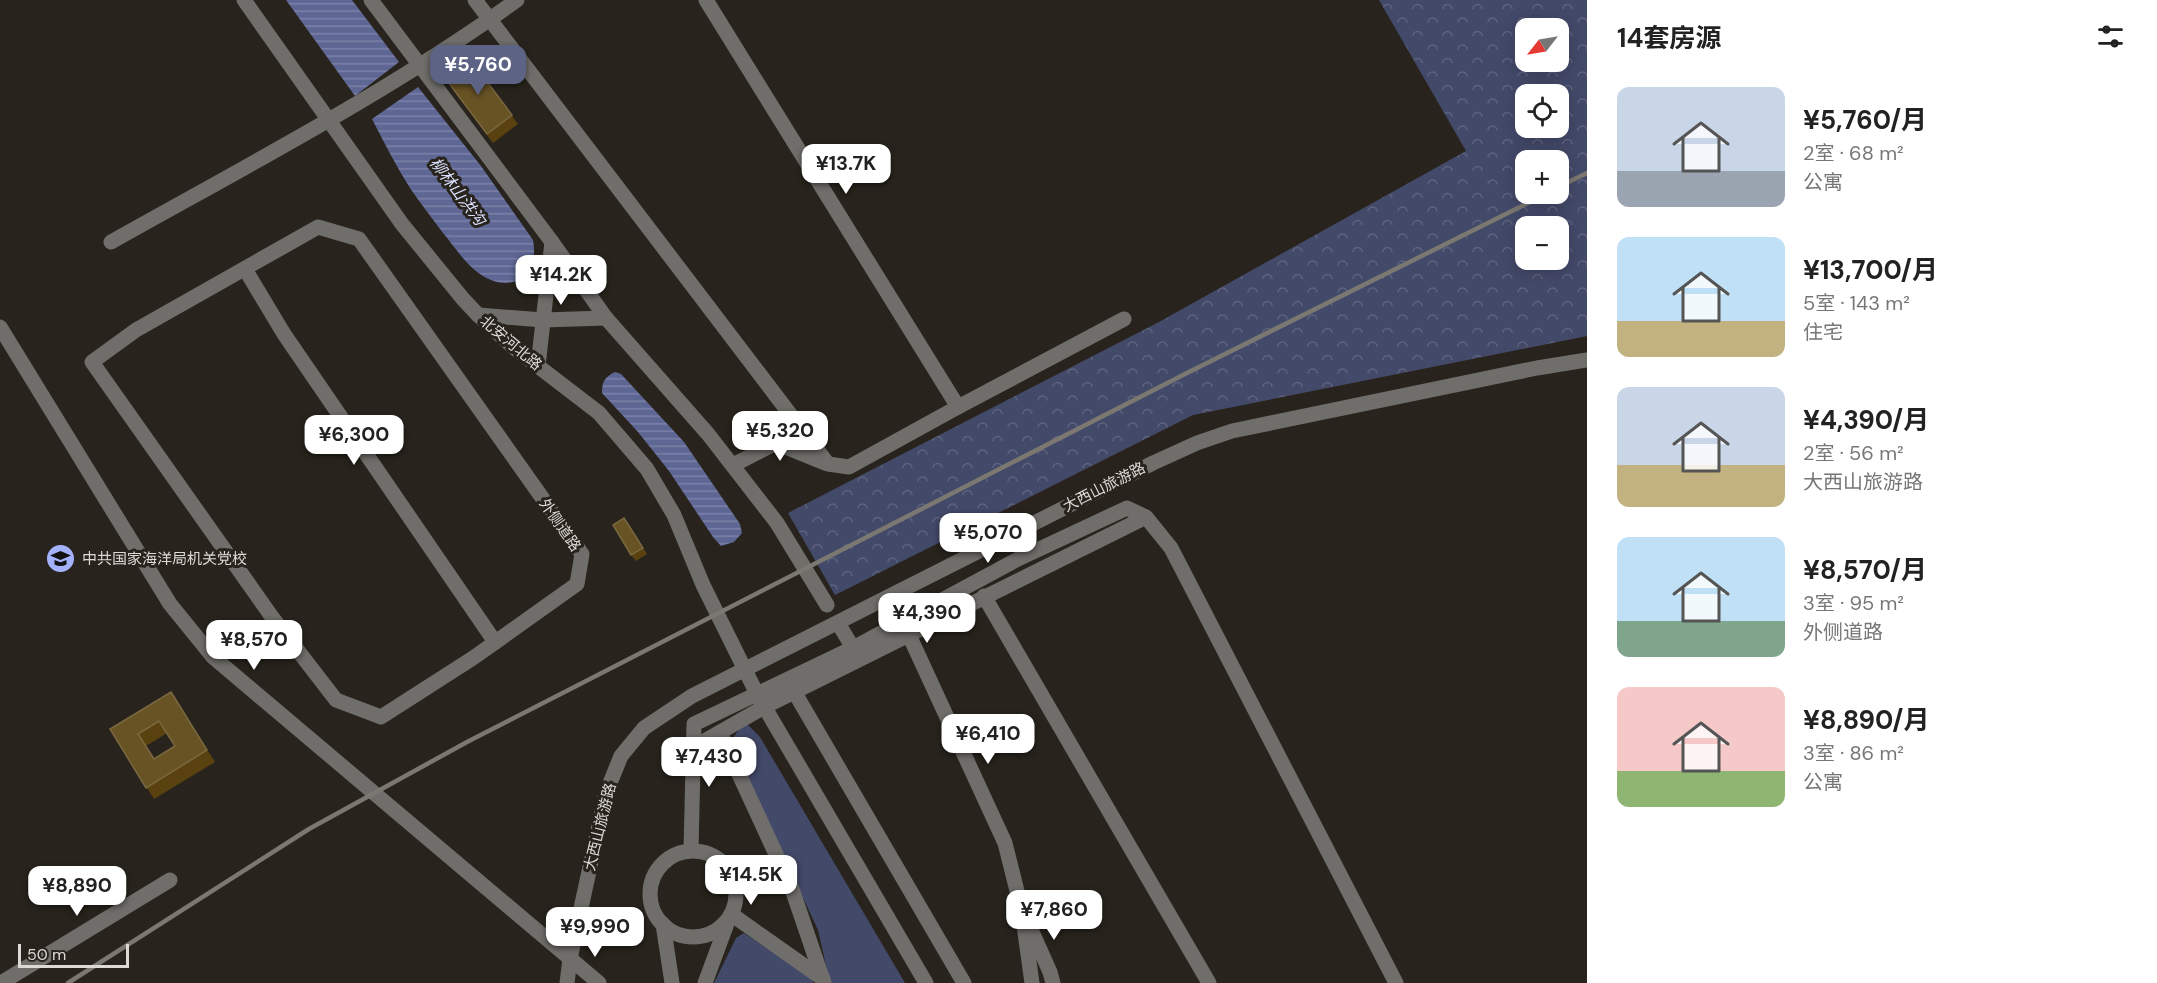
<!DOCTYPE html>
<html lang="zh">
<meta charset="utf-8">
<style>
body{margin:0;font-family:"DM Sans","Noto Sans SC",sans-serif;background:#f2f2f2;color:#222;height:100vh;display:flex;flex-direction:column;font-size:22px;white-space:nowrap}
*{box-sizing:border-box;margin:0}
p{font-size:20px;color:#767676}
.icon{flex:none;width:33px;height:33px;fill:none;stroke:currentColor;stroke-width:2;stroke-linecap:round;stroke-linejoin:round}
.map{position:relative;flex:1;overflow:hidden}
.drawer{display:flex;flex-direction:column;background:#fff;width:570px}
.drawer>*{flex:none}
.needle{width:39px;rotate:239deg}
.fabs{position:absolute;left:1515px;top:18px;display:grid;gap:12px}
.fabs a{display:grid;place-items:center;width:54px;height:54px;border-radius:12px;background:#fff;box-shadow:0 3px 15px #0003;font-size:30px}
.scale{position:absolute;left:18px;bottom:15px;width:111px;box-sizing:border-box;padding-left:6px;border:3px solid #dddad6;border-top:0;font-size:16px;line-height:21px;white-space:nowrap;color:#dddad6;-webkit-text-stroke:4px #28241d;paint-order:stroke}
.price{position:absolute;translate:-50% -51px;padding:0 14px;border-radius:12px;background:#fff;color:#222;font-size:20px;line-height:39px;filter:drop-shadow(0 2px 3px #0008)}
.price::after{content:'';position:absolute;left:50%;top:36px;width:18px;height:14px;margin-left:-9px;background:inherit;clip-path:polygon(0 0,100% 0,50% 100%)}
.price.on{background:#5c6384;color:#fff}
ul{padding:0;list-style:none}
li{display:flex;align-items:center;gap:18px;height:150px;padding:0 30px}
li span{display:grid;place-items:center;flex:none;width:168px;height:120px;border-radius:12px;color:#555}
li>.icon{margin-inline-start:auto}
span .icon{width:72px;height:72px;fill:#fffc;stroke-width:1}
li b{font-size:26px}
h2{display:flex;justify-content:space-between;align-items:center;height:72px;padding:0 30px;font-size:26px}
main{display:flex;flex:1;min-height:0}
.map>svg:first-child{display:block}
.green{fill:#434969}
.forest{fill:url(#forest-crowns);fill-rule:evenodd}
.water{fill:url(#water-rules)}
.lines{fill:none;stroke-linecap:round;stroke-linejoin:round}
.minor{stroke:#706e6a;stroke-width:15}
.rail{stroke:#7b7771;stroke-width:4.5}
.wall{fill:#59420f;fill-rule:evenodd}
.shaded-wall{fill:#3f2f0c}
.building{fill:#675324;stroke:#7a6840;stroke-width:1.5;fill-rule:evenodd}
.labels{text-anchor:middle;stroke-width:6;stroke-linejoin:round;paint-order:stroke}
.street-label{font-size:15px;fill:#dddad6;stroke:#28241d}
.poi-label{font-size:15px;fill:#dddad6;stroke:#28241d;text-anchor:start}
.water-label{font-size:16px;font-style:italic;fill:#d9e0fd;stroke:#28241d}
</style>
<main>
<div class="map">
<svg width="1587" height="983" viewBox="0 0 1587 983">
<defs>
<pattern id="forest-crowns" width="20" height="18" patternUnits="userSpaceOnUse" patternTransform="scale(1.5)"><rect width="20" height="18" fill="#434969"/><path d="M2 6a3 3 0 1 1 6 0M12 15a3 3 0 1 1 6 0" fill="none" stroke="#5e637e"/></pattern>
<pattern id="water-rules" width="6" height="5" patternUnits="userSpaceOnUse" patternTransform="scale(1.5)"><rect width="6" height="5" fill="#5e6694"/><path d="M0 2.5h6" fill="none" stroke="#7c82a7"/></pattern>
</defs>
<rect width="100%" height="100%" fill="#28241d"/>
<g class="green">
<polygon points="742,725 748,725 760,737 905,983 830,983 818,930 732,745 733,738"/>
<polygon points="744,933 808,975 814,983 714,983 736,938"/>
</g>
<path class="forest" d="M1379 0H1587V336L1193 415 835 595 788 513 1159 322 1466 151ZM1526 28H1558V62H1526ZM1526 94H1558V128H1526ZM1526 160H1558V194H1526ZM1526 226H1558V260H1526Z"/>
<g class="water">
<polygon points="286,0 352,0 399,62 355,96"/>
<path d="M418 87 481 166 533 240C540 277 510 295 480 274 466 265 454 246 443 233 432 218 420 203 410 188 396 166 384 142 372 119Z"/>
<path d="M615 372 621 374 684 442 740 524 742 533 734 542 721 546 713 537 669 471 638 432 602 393C602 381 605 377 615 372Z"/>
</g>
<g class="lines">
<g class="minor">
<polyline points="244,0 402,224 463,299 478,315 513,347 599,413 647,469 674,515 703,585 757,694 926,983"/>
<polyline points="371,0 552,242 606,318 708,434 777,523 827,605"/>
<polyline points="475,0 828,464 849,467 958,407 1124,319"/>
<polyline points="706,0 958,407"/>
<polygon points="318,227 359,239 582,554 577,584 473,658 381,717 336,700 272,617 92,362 136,330"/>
<path d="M111 242C248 165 389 92 517 0"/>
<polyline points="245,269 284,334 495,642"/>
<polyline points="478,315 543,320 606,318"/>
<polyline points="0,327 170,604 213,657 599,983"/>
<polyline points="538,366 552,242"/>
<polyline points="733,465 776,443 825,463"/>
<polyline points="984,596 1209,983"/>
<polyline points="841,628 853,648"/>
<polyline points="909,635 1005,843 1022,911 1032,983"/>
<polyline points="795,693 964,983"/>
<polyline points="720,733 792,889 824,983"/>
<polyline points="694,747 764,707 1146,517"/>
<polyline points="691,850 694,724 853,648 1018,559 1127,508 1146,517 1171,548 1396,983"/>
<circle cx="693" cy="894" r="43"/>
<polyline points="731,914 823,979"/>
<polyline points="663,924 672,983"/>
<polyline points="1029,925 1050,972 1053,983"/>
<polyline points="1,983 170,880"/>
<polyline points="567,983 570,959 606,793 621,756 644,728 692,696 1153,463 1197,443 1232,431 1537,368 1587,360"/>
<polyline points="705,983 728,921"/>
</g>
<g class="rail">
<polyline points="1558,187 1587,173"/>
<polyline points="68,983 309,829 467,742 1185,374 1546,194"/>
</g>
</g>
<g class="wall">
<polygon points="470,59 518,124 493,143 451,87"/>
<polygon points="624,518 647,554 636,561 631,555"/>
<path d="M171 692 215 762 154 799 110 729ZM167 733 175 746 154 759 146 746Z"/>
</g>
<polygon class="shaded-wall" points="171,692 179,704 215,762 207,750"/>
<g class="building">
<polygon points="470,59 512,115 487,134 445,78"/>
<polygon points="624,518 643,548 631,555 613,525"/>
<path d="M171 692 207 750 146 788 110 729ZM159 721 175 746 154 759 138 734Z"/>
</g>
<defs>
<symbol id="university-disc" viewBox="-11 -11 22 22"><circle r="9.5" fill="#a4b2fc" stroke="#28241d"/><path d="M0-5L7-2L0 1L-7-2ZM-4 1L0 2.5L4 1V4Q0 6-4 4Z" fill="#111"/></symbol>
</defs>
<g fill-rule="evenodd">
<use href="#university-disc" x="44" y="542" width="33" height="33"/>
</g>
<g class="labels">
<g class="street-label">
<text transform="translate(511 343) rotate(40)" y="5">北安河北路</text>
<text transform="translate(1104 487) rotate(-27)" y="5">大西山旅游路</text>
<text transform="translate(560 525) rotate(55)" y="5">外侧道路</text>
<text transform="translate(600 827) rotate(-76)" y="5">大西山旅游路</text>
</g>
<g class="poi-label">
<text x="82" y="564">中共国家海洋局机关党校</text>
</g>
<g class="water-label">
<text transform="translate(458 191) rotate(53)" y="6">柳林山洪沟</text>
</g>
</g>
</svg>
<div class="fabs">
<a><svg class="needle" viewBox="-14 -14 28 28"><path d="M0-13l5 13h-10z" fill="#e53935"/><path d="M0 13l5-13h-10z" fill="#767676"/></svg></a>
<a><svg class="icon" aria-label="locate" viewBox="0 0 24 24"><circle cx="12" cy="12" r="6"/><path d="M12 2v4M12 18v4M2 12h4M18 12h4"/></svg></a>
<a>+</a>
<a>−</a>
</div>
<div class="scale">50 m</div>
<b class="price on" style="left:478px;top:96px">¥5,760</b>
<b class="price" style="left:846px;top:195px">¥13.7K</b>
<b class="price" style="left:561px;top:306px">¥14.2K</b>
<b class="price" style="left:780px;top:462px">¥5,320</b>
<b class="price" style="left:354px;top:466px">¥6,300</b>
<b class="price" style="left:988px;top:564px">¥5,070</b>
<b class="price" style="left:927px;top:644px">¥4,390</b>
<b class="price" style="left:254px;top:671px">¥8,570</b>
<b class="price" style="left:988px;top:765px">¥6,410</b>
<b class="price" style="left:709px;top:788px">¥7,430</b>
<b class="price" style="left:751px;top:906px">¥14.5K</b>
<b class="price" style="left:77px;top:917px">¥8,890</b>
<b class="price" style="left:1054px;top:941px">¥7,860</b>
<b class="price" style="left:595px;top:958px">¥9,990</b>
</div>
<section class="drawer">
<h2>14套房源<svg class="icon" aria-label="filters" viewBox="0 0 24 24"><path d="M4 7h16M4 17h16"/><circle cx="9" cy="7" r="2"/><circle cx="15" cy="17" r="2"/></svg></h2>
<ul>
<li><span style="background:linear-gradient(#c9d6e8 70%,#9aa5b1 0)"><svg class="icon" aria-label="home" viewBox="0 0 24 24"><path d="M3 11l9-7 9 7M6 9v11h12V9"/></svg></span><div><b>¥5,760/月</b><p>2室 · 68 m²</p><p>公寓</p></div></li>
<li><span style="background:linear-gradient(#bfe0f5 70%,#c2b280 0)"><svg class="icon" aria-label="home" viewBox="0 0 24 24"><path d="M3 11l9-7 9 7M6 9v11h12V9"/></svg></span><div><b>¥13,700/月</b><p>5室 · 143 m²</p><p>住宅</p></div></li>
<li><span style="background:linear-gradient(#c9d6e8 65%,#c2b280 0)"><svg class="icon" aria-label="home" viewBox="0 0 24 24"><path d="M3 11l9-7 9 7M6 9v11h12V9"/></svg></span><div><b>¥4,390/月</b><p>2室 · 56 m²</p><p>大西山旅游路</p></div></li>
<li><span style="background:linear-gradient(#bfe0f5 70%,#7fa58c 0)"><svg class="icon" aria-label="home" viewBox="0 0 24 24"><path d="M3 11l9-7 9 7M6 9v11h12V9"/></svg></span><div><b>¥8,570/月</b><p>3室 · 95 m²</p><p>外侧道路</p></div></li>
<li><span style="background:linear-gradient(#f6c9c9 70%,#8fb573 0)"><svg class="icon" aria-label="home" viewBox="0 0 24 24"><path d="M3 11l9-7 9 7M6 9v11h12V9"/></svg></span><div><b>¥8,890/月</b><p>3室 · 86 m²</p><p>公寓</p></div></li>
</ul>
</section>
</main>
